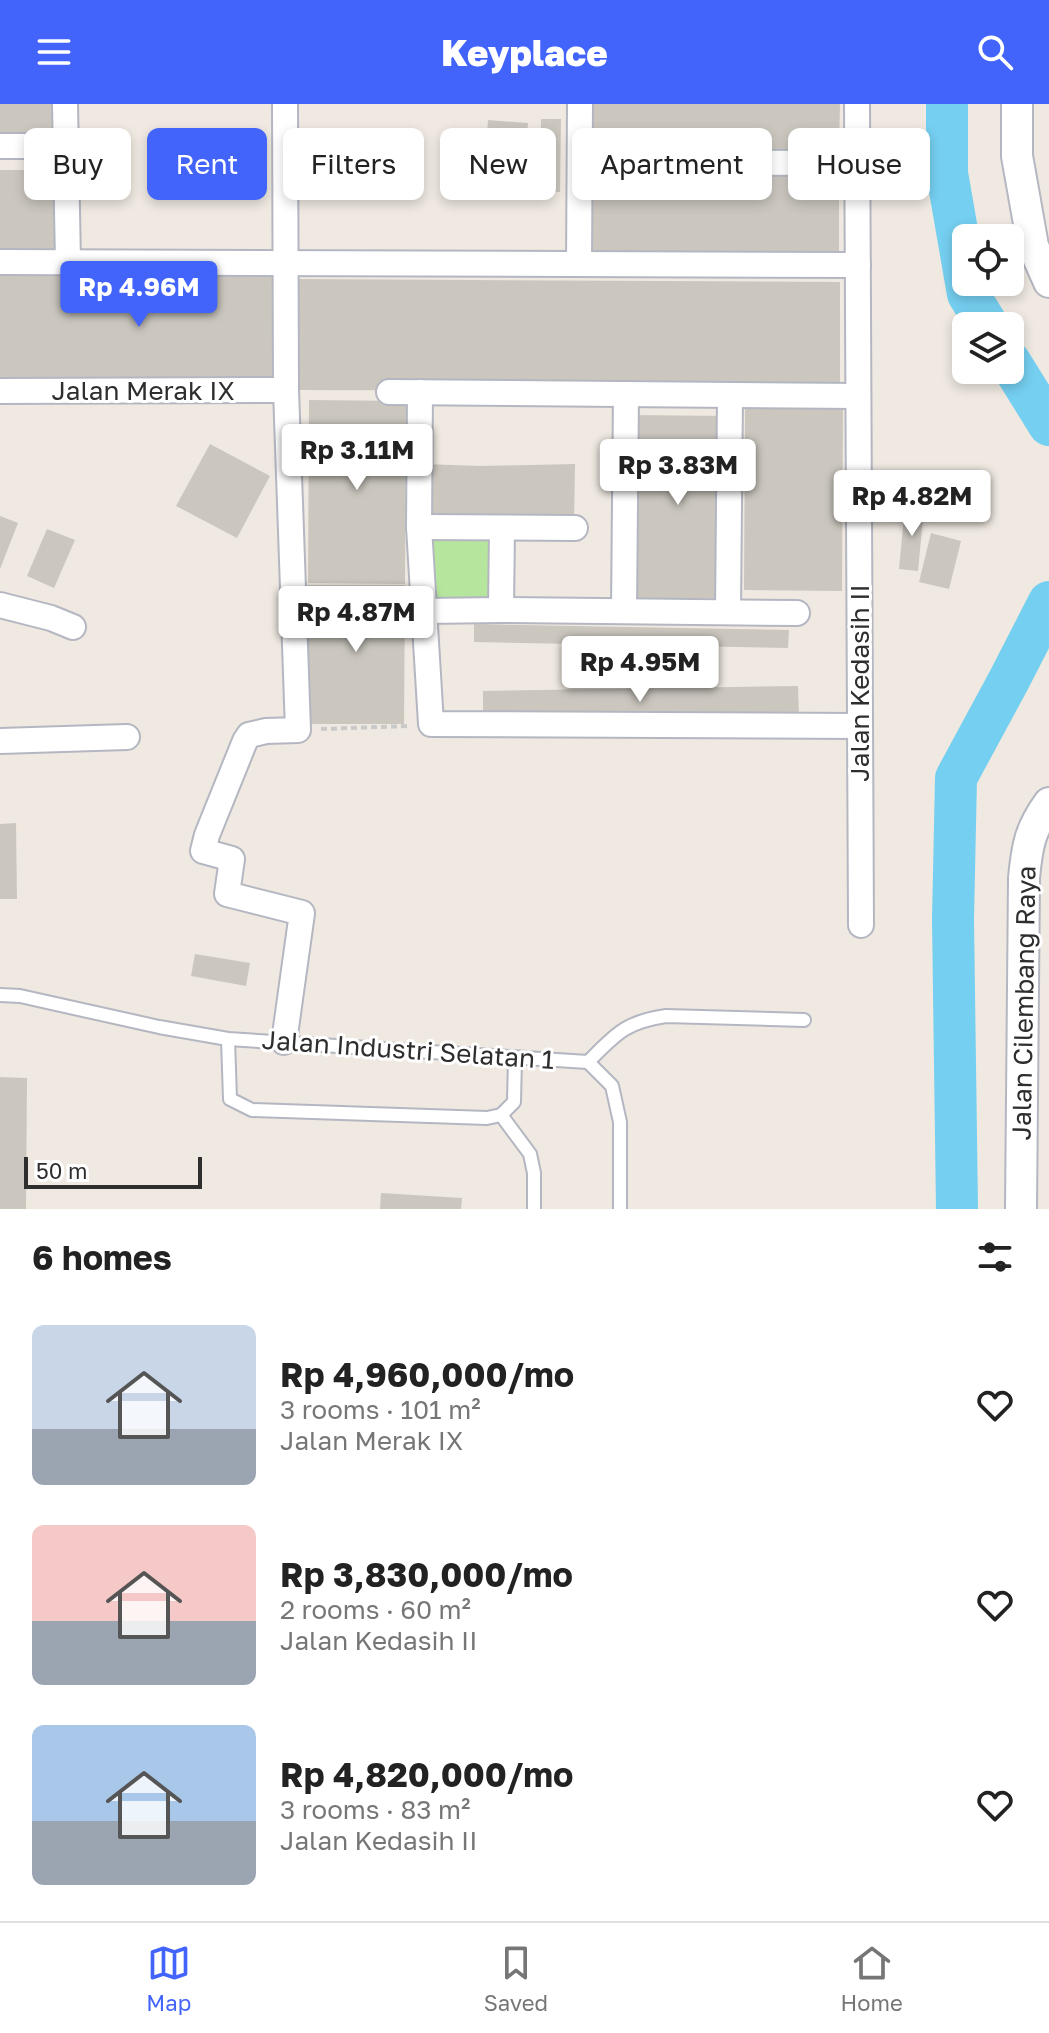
<!DOCTYPE html>
<meta charset="utf-8">
<style>
body{margin:0;font-family:"Golos Text",sans-serif;background:#f2f2f2;color:#222;height:100vh;display:flex;flex-direction:column;font-size:30px;white-space:nowrap}
*{box-sizing:border-box;margin:0}
p{font-size:26px;color:#767676}
.icon{flex:none;width:44px;height:44px;fill:none;stroke:currentColor;stroke-width:2;stroke-linecap:round;stroke-linejoin:round}
.map{position:relative;height:1105px;overflow:hidden}
.side{display:flex;flex-direction:column;background:#fff;flex:1}
.side>*{flex:none}
.hud{position:absolute;left:24px;top:24px;width:1002px;height:72px;display:flex;gap:16px}
.fabs{position:absolute;left:952px;top:120px;display:grid;gap:16px}
.fabs a{display:grid;place-items:center;width:72px;height:72px;border-radius:12px;background:#fff;box-shadow:0 4px 12px #0003;font-size:40px}
.scale{position:absolute;left:24px;bottom:20px;width:178px;box-sizing:border-box;padding-left:8px;border:4px solid #2e2e2e;border-top:0;font-size:22px;line-height:28px;white-space:nowrap;color:#2e2e2e;-webkit-text-stroke:6px #fff;paint-order:stroke}
.price{position:absolute;translate:-50% -68px;padding:0 18px;border-radius:8px;background:#fff;color:#222;font-size:26px;line-height:52px;filter:drop-shadow(0 2px 4px #0008)}
.price::after{content:'';position:absolute;left:50%;top:48px;width:24px;height:18px;margin-left:-12px;background:inherit;clip-path:polygon(0 0,100% 0,50% 100%)}
.price.on{background:#4264fb;color:#fff}
ul{padding:0;list-style:none}
li{display:flex;align-items:center;gap:24px;height:200px;padding:0 32px}
li span{display:grid;place-items:center;flex:none;width:224px;height:160px;border-radius:12px;color:#555}
li>.icon{margin-inline-start:auto}
span .icon{width:96px;height:96px;fill:#fffc;stroke-width:1}
li b{font-size:34px}
h2{display:flex;justify-content:space-between;align-items:center;height:96px;padding:0 32px;font-size:34px}
.tag{padding:0 28px;border-radius:12px;background:#fff;box-shadow:0 4px 12px #0003;font-size:28px;line-height:72px}
.tag.on{background:#4264fb;color:#fff}
header{display:flex;justify-content:space-between;align-items:center;height:104px;padding:0 32px;background:#4264fb;color:#fff;font-size:36px;font-weight:800}
.tabs{display:flex;justify-content:space-around;align-items:center;height:112px;border-top:2px solid #e0e0e0;background:#fff;font-size:22px;color:#767676}
.tabs a{display:grid;justify-items:center;gap:4px}
.tabs .on{color:#4264fb}
.map>svg:first-child{display:block}
.green{fill:#b6e59e}
.lines{fill:none;stroke-linecap:round;stroke-linejoin:round}
.river{stroke:#75cff0;stroke-width:42}
.building{fill:#cbc7bf}
.service-casing{stroke:#b4b7c1;stroke-width:16}
.minor-casing{stroke:#b4b7c1;stroke-width:28}
.tertiary-casing{stroke:#b4b7c1;stroke-width:34}
.path{stroke:#c9c9c9;stroke-width:4;stroke-dasharray:6 4;stroke-linecap:butt}
.service{stroke:#fff;stroke-width:12}
.minor{stroke:#fff;stroke-width:24}
.tertiary{stroke:#fff;stroke-width:30}
.labels{text-anchor:middle;stroke-width:6;stroke-linejoin:round;paint-order:stroke}
.street-label{font-size:26px;fill:#2e2e2e;stroke:#fff}
</style>
<header><svg class="icon" aria-label="menu" viewBox="0 0 24 24"><path d="M4 6h16M4 12h16M4 18h16"/></svg>Keyplace<svg class="icon" aria-label="search" viewBox="0 0 24 24"><circle cx="10" cy="10" r="6"/><path d="M15 15l6 6"/></svg></header>
<div class="map">
<svg width="1049" height="1105" viewBox="0 0 1049 1105">
<rect width="100%" height="100%" fill="#efe9e1"/>
<polygon class="green" points="423,426 498,428 497,501 423,499"/>
<g class="lines">
<g class="river">
<polyline points="947,0 947,69 968,190 988,222"/>
<polyline points="1010,258 1049,321"/>
<polyline points="957,1105 953,815 956,674 1009,576 1049,498"/>
</g>
</g>
<g class="building">
<rect x="0" y="0" width="60" height="35"/>
<polygon points="592,0 840,0 839,45 592,44"/>
<polygon points="541,15 561,15 560,88 540,88"/>
<polygon points="488,16 528,19 524,88 483,86"/>
<polygon points="0,66 62,66 61,152 0,152"/>
<polygon points="592,70 839,71 839,157 592,156"/>
<polygon points="0,170 279,171 278,281 0,280"/>
<polygon points="299,175 840,178 840,288 299,286"/>
<polygon points="309,296 406,297 405,480 308,479"/>
<polygon points="745,304 843,304 842,487 744,486"/>
<polygon points="630,311 727,312 726,494 629,494"/>
<polygon points="210,340 270,372 237,434 176,402"/>
<polygon points="424,360 480,362 575,360 574,418 422,418"/>
<polygon points="905,402 924,404 918,467 899,465"/>
<polygon points="0,412 18,419 0,465"/>
<polygon points="47,425 75,436 54,484 27,472"/>
<polygon points="931,429 961,437 949,485 919,478"/>
<polygon points="308,481 405,481 404,620 307,620"/>
<polygon points="474,520 789,526 788,544 474,538"/>
<polygon points="798,582 799,612 483,618 483,587"/>
<polygon points="16,719 17,795 0,795 0,720"/>
<polygon points="195,850 250,859 246,882 191,872"/>
<polygon points="0,973 27,974 26,1105 0,1105"/>
<polygon points="381,1089 462,1094 461,1105 380,1105"/>
</g>
<g class="lines">
<defs>
<g id="service">
<path d="M0 891 20 892 159 923 228 935 588 958C616 930 625 918 666 912L804 916"/>
<polyline points="228,935 230,995 252,1006 487,1014 501,1011 514,998 515,954"/>
<polyline points="588,958 612,982 620,1018 620,1105"/>
<polyline points="501,1011 530,1050 534,1069 534,1105"/>
</g>
<g id="minor">
<polyline points="65,0 68,158"/>
<polyline points="857,0 861,821"/>
<polyline points="0,42 65,42"/>
<polyline points="580,58 857,59"/>
<polyline points="0,158 858,161"/>
<polyline points="579,160 580,0"/>
<polyline points="0,287 286,286"/>
<polyline points="389,288 858,292"/>
<polyline points="420,288 419,423 431,620 860,622"/>
<polyline points="419,423 575,424"/>
<polyline points="0,501 51,514 73,523"/>
<polyline points="501,506 502,424"/>
<polyline points="424,507 501,506 797,509"/>
<polyline points="624,507 626,290"/>
<polyline points="728,508 730,291"/>
<polyline points="0,637 127,633"/>
<polyline points="284,938 302,809 227,790 232,755 203,747 207,731 245,637 249,631 266,627 298,626 286,286 285,0"/>
</g>
<g id="tertiary">
<polyline points="1017,0 1017,52 1033,142 1049,178"/>
<path d="M1021 1105 1024 774C1027 742 1030 725 1049 699"/>
</g>
</defs>
<use href="#service" class="service-casing"/>
<use href="#minor" class="minor-casing"/>
<use href="#tertiary" class="tertiary-casing"/>
<polyline class="path" points="321,625 408,622"/>
<use href="#service" class="service"/>
<use href="#minor" class="minor"/>
<use href="#tertiary" class="tertiary"/>
</g>
<g class="labels">
<g class="street-label">
<text x="143" y="296">Jalan Merak IX</text>
<text transform="translate(860 579) rotate(-90)" y="9">Jalan Kedasih II</text>
<text transform="translate(1024 899) rotate(-89)" y="9">Jalan Cilembang Raya</text>
<text transform="translate(408 946) rotate(4)" y="9">Jalan Industri Selatan 1</text>
</g>
</g>
</svg>
<div class="fabs">
<a><svg class="icon" aria-label="locate" viewBox="0 0 24 24"><circle cx="12" cy="12" r="6"/><path d="M12 2v4M12 18v4M2 12h4M18 12h4"/></svg></a>
<a><svg class="icon" aria-label="layers" viewBox="0 0 24 24"><path d="M12 4l9 5-9 5-9-5zM3 14l9 5 9-5"/></svg></a>
</div>
<div class="scale">50 m</div>
<b class="price on" style="left:139px;top:225px">Rp 4.96M</b>
<b class="price" style="left:357px;top:388px">Rp 3.11M</b>
<b class="price" style="left:678px;top:403px">Rp 3.83M</b>
<b class="price" style="left:912px;top:434px">Rp 4.82M</b>
<b class="price" style="left:356px;top:550px">Rp 4.87M</b>
<b class="price" style="left:640px;top:600px">Rp 4.95M</b>
<div class="hud">
<a class="tag">Buy</a>
<a class="tag on">Rent</a>
<a class="tag">Filters</a>
<a class="tag">New</a>
<a class="tag">Apartment</a>
<a class="tag">House</a>
</div>
</div>
<section class="side">
<h2>6 homes<svg class="icon" aria-label="filters" viewBox="0 0 24 24"><path d="M4 7h16M4 17h16"/><circle cx="9" cy="7" r="2"/><circle cx="15" cy="17" r="2"/></svg></h2>
<ul>
<li><span style="background:linear-gradient(#c9d6e8 65%,#9aa5b1 0)"><svg class="icon" aria-label="home" viewBox="0 0 24 24"><path d="M3 11l9-7 9 7M6 9v11h12V9"/></svg></span><div><b>Rp 4,960,000/mo</b><p>3 rooms · 101 m²</p><p>Jalan Merak IX</p></div><svg class="icon" aria-label="heart" viewBox="0 0 24 24"><path d="M12 20l-8-8c-3-5 5-10 8-4 3-6 11-1 8 4z"/></svg></li>
<li><span style="background:linear-gradient(#f6c9c9 60%,#9aa5b1 0)"><svg class="icon" aria-label="home" viewBox="0 0 24 24"><path d="M3 11l9-7 9 7M6 9v11h12V9"/></svg></span><div><b>Rp 3,830,000/mo</b><p>2 rooms · 60 m²</p><p>Jalan Kedasih II</p></div><svg class="icon" aria-label="heart" viewBox="0 0 24 24"><path d="M12 20l-8-8c-3-5 5-10 8-4 3-6 11-1 8 4z"/></svg></li>
<li><span style="background:linear-gradient(#a9c7e8 60%,#9aa5b1 0)"><svg class="icon" aria-label="home" viewBox="0 0 24 24"><path d="M3 11l9-7 9 7M6 9v11h12V9"/></svg></span><div><b>Rp 4,820,000/mo</b><p>3 rooms · 83 m²</p><p>Jalan Kedasih II</p></div><svg class="icon" aria-label="heart" viewBox="0 0 24 24"><path d="M12 20l-8-8c-3-5 5-10 8-4 3-6 11-1 8 4z"/></svg></li>
</ul>
</section>
<nav class="tabs">
<a class="on"><svg class="icon" aria-label="map" viewBox="0 0 24 24"><path d="M3 6l6-2 6 2 6-2v14l-6 2-6-2-6 2zM9 4v14M15 6v14"/></svg>Map</a>
<a><svg class="icon" aria-label="saved" viewBox="0 0 24 24"><path d="M7 4h10v16l-5-4-5 4z"/></svg>Saved</a>
<a><svg class="icon" aria-label="home" viewBox="0 0 24 24"><path d="M3 11l9-7 9 7M6 9v11h12V9"/></svg>Home</a>
</nav>
